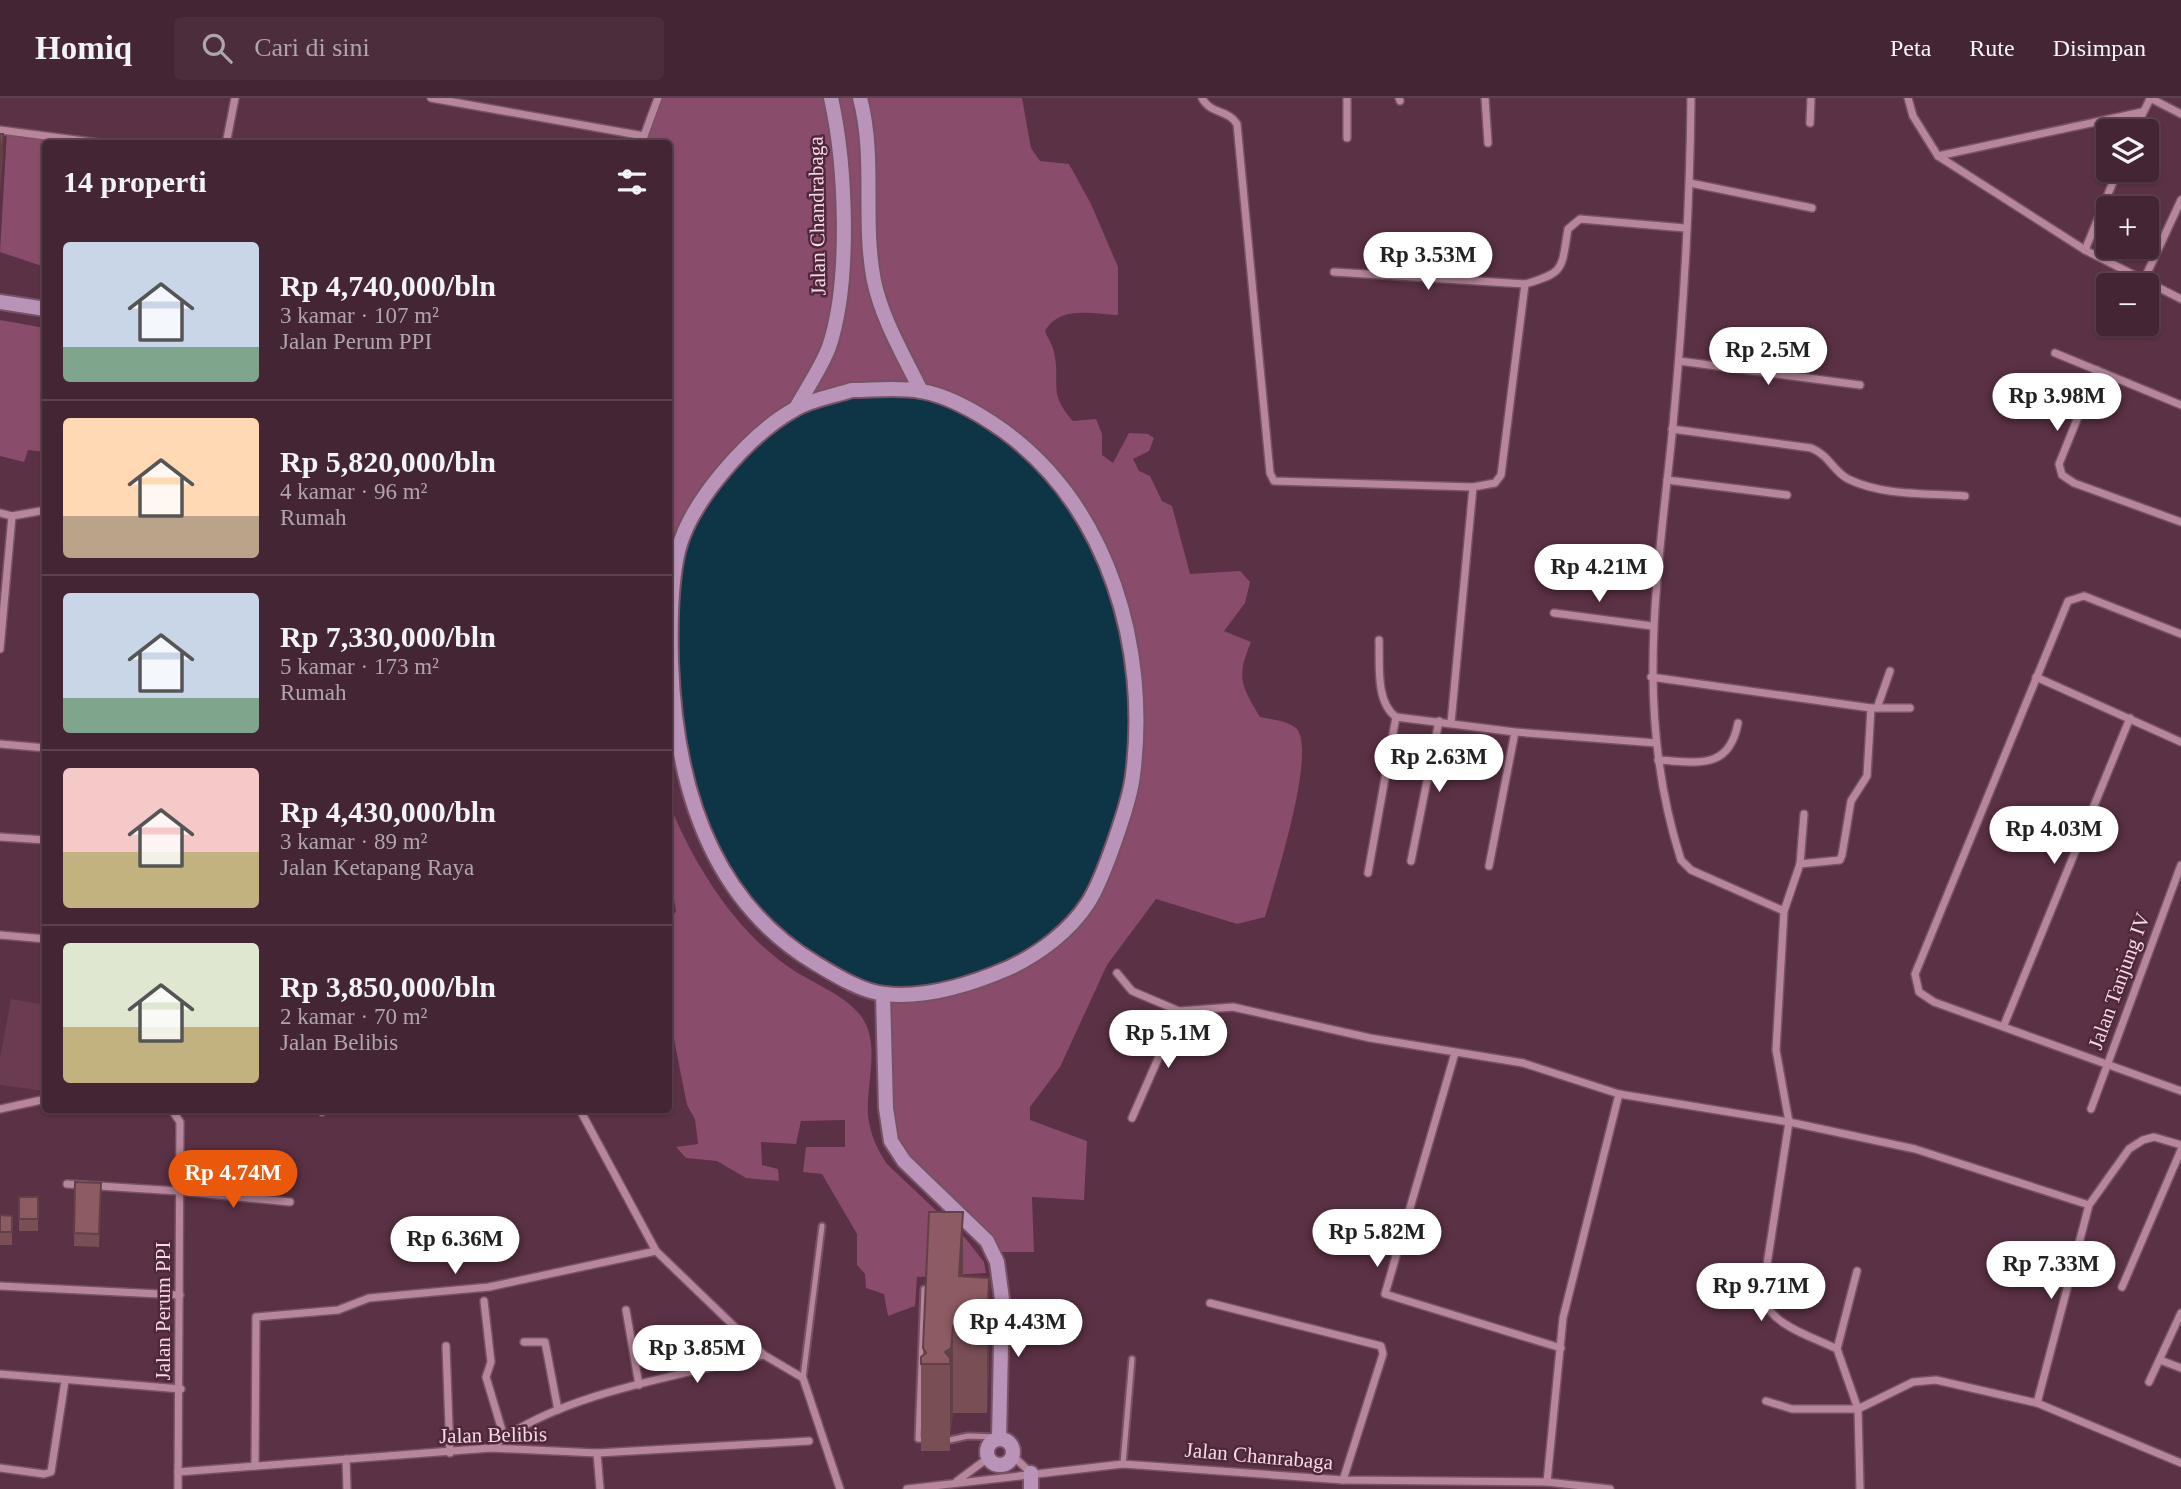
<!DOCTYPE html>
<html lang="id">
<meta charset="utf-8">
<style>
body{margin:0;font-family:"Times New Roman",serif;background:#4b2d3c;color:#f1f3f6;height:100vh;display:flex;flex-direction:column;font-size:26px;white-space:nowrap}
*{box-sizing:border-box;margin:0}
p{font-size:23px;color:#afa5ac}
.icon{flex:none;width:38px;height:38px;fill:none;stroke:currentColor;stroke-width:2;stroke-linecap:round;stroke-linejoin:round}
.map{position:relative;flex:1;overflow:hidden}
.drawer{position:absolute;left:42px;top:42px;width:630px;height:973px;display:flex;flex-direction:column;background:#442534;border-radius:7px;box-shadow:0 2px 5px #0004,0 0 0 2px #5c424f}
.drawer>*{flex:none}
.controls{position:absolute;left:2096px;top:21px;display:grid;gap:14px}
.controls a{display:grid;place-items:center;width:63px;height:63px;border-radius:7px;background:#442534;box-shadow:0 2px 5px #0004,0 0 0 2px #5c424f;font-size:35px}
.price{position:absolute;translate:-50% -60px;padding:0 16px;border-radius:24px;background:#fff;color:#222;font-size:23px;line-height:46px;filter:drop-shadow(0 2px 4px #0008)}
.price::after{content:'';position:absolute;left:50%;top:42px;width:21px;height:16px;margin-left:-10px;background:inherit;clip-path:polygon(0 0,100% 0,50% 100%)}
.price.selected{background:#ea580c;color:#fff}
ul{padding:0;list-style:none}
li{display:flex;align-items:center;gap:21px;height:175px;padding:0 21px}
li+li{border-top:2px solid #5c424f}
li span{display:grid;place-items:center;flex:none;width:196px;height:140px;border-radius:7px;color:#555}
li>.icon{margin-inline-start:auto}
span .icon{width:84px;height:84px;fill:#fffc;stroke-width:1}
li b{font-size:30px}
h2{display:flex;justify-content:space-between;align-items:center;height:84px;padding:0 21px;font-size:30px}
header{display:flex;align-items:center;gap:42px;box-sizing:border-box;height:98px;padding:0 35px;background:#442534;border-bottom:2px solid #5c424f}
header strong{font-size:33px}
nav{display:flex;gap:38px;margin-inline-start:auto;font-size:24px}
.search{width:490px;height:63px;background:#4b2d3c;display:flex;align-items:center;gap:18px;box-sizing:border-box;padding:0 24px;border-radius:7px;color:#afa5ac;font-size:26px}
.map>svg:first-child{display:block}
.built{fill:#6b3b52}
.green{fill:#894c6a}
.water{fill:#0e3546}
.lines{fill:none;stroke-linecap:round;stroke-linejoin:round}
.lane-casing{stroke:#765264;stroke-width:9}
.street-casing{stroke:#765264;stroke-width:10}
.secondary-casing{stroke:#765264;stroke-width:18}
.lane{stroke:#b7869c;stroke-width:5}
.street{stroke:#b7869c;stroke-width:7}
.secondary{stroke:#b994b8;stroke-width:14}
.wall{fill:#794e54}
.shaded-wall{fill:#634045}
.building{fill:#8d5b62;stroke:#634045;stroke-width:2}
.labels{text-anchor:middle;stroke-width:5;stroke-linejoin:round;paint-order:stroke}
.street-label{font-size:21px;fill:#f5dae5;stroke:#4f273b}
</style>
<header>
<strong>Homiq</strong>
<div class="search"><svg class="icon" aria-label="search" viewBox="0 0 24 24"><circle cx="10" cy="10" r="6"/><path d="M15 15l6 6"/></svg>Cari di sini</div>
<nav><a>Peta</a><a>Rute</a><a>Disimpan</a></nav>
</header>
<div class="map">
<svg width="2181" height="1391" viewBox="0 0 2181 1391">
<rect width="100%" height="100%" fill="#5b3145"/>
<polygon class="built" points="11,901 45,907 45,993 0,987 0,960"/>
<g class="green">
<path d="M658 0H1022L1031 50 1040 63 1069 66 1091 106 1118 169V217C1092 216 1060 207 1045 233 1048 241 1053 247 1054 254 1061 285 1047 294 1073 323L1096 321 1102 336V357L1113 365 1129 335 1148 336 1154 340 1149 353 1133 361 1139 373 1150 378 1162 403 1172 408 1190 476 1240 473 1250 484 1245 505 1224 533 1251 544C1236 580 1241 587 1260 619 1270 621 1287 623 1296 630 1318 651 1274 787 1265 819L1237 826 1156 801 1107 867 1060 969 1030 1009V1022L1087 1043 1084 1102 1032 1099 1034 1154H994L891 1043 883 897 678 452 669 447 668 46H642Z"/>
<polygon points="7,33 107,45 46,46 45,169 0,154"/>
<polygon points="0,222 45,230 45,354 28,352 24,364 0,358"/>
<path d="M668 703C693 765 734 832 790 870 812 885 844 896 861 918 881 945 866 985 868 1017 870 1036 877 1051 887 1066L966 1141 984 1164 986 1175 917 1179 915 1208 888 1218 884 1196 866 1190 865 1176 857 1167V1136L822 1076 803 1074 806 1049H845V1022L801 1023 796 1046 761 1044 762 1067 778 1071 779 1083 746 1080 717 1063 686 1060 676 1049 698 1046 695 1021 687 1007 669 916V837L673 831 671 821 676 813 672 791 674 783 669 771Z"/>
</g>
<polygon class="water" points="852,292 921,293 977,314 1067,395 1126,520 1133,682 1088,805 1058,838 975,885 883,897 786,847 705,738 673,608 678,452 739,356 796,310"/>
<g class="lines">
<defs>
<g id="lane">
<polyline points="803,1280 822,1128"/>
<polyline points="921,1341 918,1341 924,1191 932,1191"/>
<polyline points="950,1342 968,1338 999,1339"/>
<polyline points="1123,1366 1132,1261"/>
</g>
<g id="street">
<polyline points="431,0 644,38"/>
<path d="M1202 0C1210 16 1229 12 1237 26L1270 375 1274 383 1473 389 1495 385 1501 377 1525 186"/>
<polyline points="1347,0 1347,40"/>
<polyline points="1399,0 1400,3"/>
<polyline points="1485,0 1488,45"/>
<path d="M1691 0C1690 109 1683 219 1673 327 1658 479 1633 612 1681 762L1691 772 1784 813 1776 952 1789 1024 1915 1051 2089 1107"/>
<polyline points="1908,0 1913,18 1938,58 2085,152 2181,201"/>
<polyline points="2150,0 2181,16"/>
<polyline points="1810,25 1811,0"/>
<polyline points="0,32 107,46"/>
<polyline points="2134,33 2150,1"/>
<polyline points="226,46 235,0"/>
<polyline points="641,46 658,0"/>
<polyline points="1938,58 2142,14"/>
<polyline points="1690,85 1812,110"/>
<polyline points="2085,152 2118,72"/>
<path d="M1334 174 1525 186C1566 174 1561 171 1568 131L1580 121 1685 130"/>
<polyline points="2143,184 2181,102"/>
<polyline points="2055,255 2181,307"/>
<polyline points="1679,263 1860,287"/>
<polyline points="2097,272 2059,366 2062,377 2074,385 2181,424"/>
<path d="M1672 331 1811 350C1829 357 1833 373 1848 381 1883 398 1927 395 1965 398"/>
<polyline points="1667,382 1787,397"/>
<polyline points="0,415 12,418 46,412"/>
<polyline points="1554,515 1652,528"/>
<polyline points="2181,536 2084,498 2068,503 1915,876 1919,894 1934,904 2181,993"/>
<path d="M1379 542C1380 565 1375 604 1396 619"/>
<polyline points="0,551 12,418"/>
<polyline points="1651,579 1871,610 1910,610"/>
<polyline points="2036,579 2181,644"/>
<polyline points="1877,610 1890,573"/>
<polyline points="1451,625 1473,389"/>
<polyline points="0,646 46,650"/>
<path d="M1658 662C1697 664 1729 673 1738 625"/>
<polyline points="0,739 46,742"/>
<polyline points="1411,763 1439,623"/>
<polyline points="1800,766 1804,716"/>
<polyline points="1489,768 1515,634"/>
<polyline points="1368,775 1396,619 1515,634 1656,645"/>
<polyline points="1784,813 1800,766 1840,762 1842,757 1851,703 1867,678 1871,610"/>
<polyline points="0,837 46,841"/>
<path d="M1117 875 1132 893 1179 913 1233 909 1370 940 1523 965 1619 996 1789 1024 1762 1199C1772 1228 1811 1238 1837 1251L1858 1311 1860 1391"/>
<polyline points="2004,927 2130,620"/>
<polyline points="1455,955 1385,1196 1561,1250"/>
<polyline points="0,1011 46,1001"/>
<polyline points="2091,1011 2181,767"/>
<polyline points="172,1012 180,1024 178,1391"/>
<polyline points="580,1012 656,1153 764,1257"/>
<polyline points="322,1014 323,1012"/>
<polyline points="1132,1020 1179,913"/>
<polyline points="67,1086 178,1093 290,1104"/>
<polyline points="0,1188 180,1197"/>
<polyline points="2122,1189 2181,1052"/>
<polyline points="484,1203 491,1264 486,1279 504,1339"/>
<polyline points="1210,1205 1381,1248 1383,1256 1343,1382"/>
<polyline points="626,1212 639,1287"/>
<polyline points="524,1244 545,1244 558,1312"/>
<polyline points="446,1248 450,1355"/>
<polyline points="1837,1251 1857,1173"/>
<polyline points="2160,1262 2181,1270"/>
<polyline points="0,1276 181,1291"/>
<polyline points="2149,1284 2181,1215"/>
<polyline points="1766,1303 1792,1311 1858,1311 1913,1284 1936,1282 2037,1305 2181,1365"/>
<polyline points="2037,1305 2089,1107 2129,1051 2143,1042 2154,1039 2181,1047"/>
<path d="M492 1349C556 1296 682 1277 764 1257L803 1280 840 1391"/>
<polyline points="597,1355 600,1391"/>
<polyline points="1013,1358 1031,1375"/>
<polyline points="346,1361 347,1391"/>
<polyline points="255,1368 256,1219 338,1212 369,1200 489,1189 656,1153"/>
<polyline points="0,1370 44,1376 51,1374 65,1283"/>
<polyline points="178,1374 491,1350 597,1355 809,1343"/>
<polyline points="957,1383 988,1360"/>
<polyline points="1547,1384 1563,1220 1619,996"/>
<polyline points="907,1391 1123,1366 1343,1382 1547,1384 1610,1391"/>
</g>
<g id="secondary">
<path d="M860 0C876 60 862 122 874 183 882 221 904 258 921 293"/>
<polyline points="0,204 46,211"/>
<path d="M852 292C874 292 899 289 921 293 951 298 980 316 1004 333 1110 411 1149 551 1133 677 1130 704 1103 782 1088 805 1070 833 1039 856 1009 870 972 886 927 901 885 896 862 894 835 877 815 865 708 801 675 682 671 564 670 529 670 487 678 453 690 403 751 335 795 311 812 301 834 298 852 292Z"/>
<path d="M796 310C807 290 821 270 829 249 851 184 846 67 831 0"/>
<polyline points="883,897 886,1010 891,1043 904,1063 987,1143 997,1164 1002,1201 999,1341"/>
<circle cx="1000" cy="1354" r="13"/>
<polyline points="1031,1375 1031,1391"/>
</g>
</defs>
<use href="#lane" class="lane-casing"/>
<use href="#street" class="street-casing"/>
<use href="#secondary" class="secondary-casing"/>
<use href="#lane" class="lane"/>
<use href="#street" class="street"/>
<use href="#secondary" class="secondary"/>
</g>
<g class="wall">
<polygon points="75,1084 101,1085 99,1149 74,1148"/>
<rect x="19" y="1099" width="19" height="34"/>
<polygon points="929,1114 963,1178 989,1180 989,1267 987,1315 953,1315 950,1337 950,1353 921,1353 921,1259 923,1257"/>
<polygon points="0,1117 12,1118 12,1147 0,1147"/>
</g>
<g class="shaded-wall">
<polygon points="3,36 3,61 0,94 0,69"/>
<polygon points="963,1114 963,1201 959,1178"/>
<polygon points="989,1180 989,1267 987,1315 987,1228"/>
<polygon points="953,1228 953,1315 950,1337 950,1353 950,1266 945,1254"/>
</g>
<g class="building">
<polygon points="0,36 3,36 0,69"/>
<polygon points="75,1084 101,1085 99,1136 74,1135"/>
<rect x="19" y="1099" width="19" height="22"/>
<polygon points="929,1114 963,1114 959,1178 989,1180 987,1228 953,1228 951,1250 945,1254 950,1260 950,1266 921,1266 921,1259 926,1255 923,1250"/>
<polygon points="0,1117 12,1118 12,1134 0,1134"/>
</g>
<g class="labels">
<g class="street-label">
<text transform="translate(817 118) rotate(-91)" y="7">Jalan Chandrabaga</text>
<text transform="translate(2119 883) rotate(-70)" y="7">Jalan Tanjung IV</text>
<text transform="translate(163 1213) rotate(-90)" y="7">Jalan Perum PPI</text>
<text transform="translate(493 1337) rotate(-1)" y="7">Jalan Belibis</text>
<text transform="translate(1259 1358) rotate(5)" y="7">Jalan Chanrabaga</text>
</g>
</g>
</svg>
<div class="controls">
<a><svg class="icon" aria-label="layers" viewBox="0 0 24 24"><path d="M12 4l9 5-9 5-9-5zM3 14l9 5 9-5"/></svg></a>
<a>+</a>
<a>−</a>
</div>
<b class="price" style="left:1428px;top:194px">Rp 3.53M</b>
<b class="price" style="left:1768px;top:289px">Rp 2.5M</b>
<b class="price" style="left:2057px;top:335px">Rp 3.98M</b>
<b class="price" style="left:1599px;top:506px">Rp 4.21M</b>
<b class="price" style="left:1439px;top:696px">Rp 2.63M</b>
<b class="price" style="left:2054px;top:768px">Rp 4.03M</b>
<b class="price" style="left:1168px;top:972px">Rp 5.1M</b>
<b class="price selected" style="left:233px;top:1112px">Rp 4.74M</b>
<b class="price" style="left:1377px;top:1171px">Rp 5.82M</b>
<b class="price" style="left:455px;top:1178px">Rp 6.36M</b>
<b class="price" style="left:2051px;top:1203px">Rp 7.33M</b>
<b class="price" style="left:1761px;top:1225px">Rp 9.71M</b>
<b class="price" style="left:1018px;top:1261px">Rp 4.43M</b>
<b class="price" style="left:697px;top:1287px">Rp 3.85M</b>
<section class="drawer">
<h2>14 properti<svg class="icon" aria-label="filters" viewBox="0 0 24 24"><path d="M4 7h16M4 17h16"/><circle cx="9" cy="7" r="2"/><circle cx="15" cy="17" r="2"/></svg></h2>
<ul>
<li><span style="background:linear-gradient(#c9d6e8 75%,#7fa58c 0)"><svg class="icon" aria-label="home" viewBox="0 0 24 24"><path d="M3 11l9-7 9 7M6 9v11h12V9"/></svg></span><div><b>Rp 4,740,000/bln</b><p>3 kamar · 107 m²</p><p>Jalan Perum PPI</p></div></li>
<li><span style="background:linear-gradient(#ffd9b3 70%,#b9a48a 0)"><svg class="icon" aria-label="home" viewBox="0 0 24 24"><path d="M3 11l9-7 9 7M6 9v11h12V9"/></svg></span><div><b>Rp 5,820,000/bln</b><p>4 kamar · 96 m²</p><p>Rumah</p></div></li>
<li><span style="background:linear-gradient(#c9d6e8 75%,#7fa58c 0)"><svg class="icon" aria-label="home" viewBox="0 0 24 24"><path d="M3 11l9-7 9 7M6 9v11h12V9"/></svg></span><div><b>Rp 7,330,000/bln</b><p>5 kamar · 173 m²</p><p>Rumah</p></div></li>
<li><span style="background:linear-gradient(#f6c9c9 60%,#c2b280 0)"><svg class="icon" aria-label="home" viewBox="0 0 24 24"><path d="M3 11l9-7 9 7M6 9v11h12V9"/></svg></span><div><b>Rp 4,430,000/bln</b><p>3 kamar · 89 m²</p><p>Jalan Ketapang Raya</p></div></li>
<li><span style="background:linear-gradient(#dfe7d0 60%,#c2b280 0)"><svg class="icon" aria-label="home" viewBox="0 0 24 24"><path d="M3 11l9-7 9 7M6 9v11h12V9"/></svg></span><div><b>Rp 3,850,000/bln</b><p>2 kamar · 70 m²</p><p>Jalan Belibis</p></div></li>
</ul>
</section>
</div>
